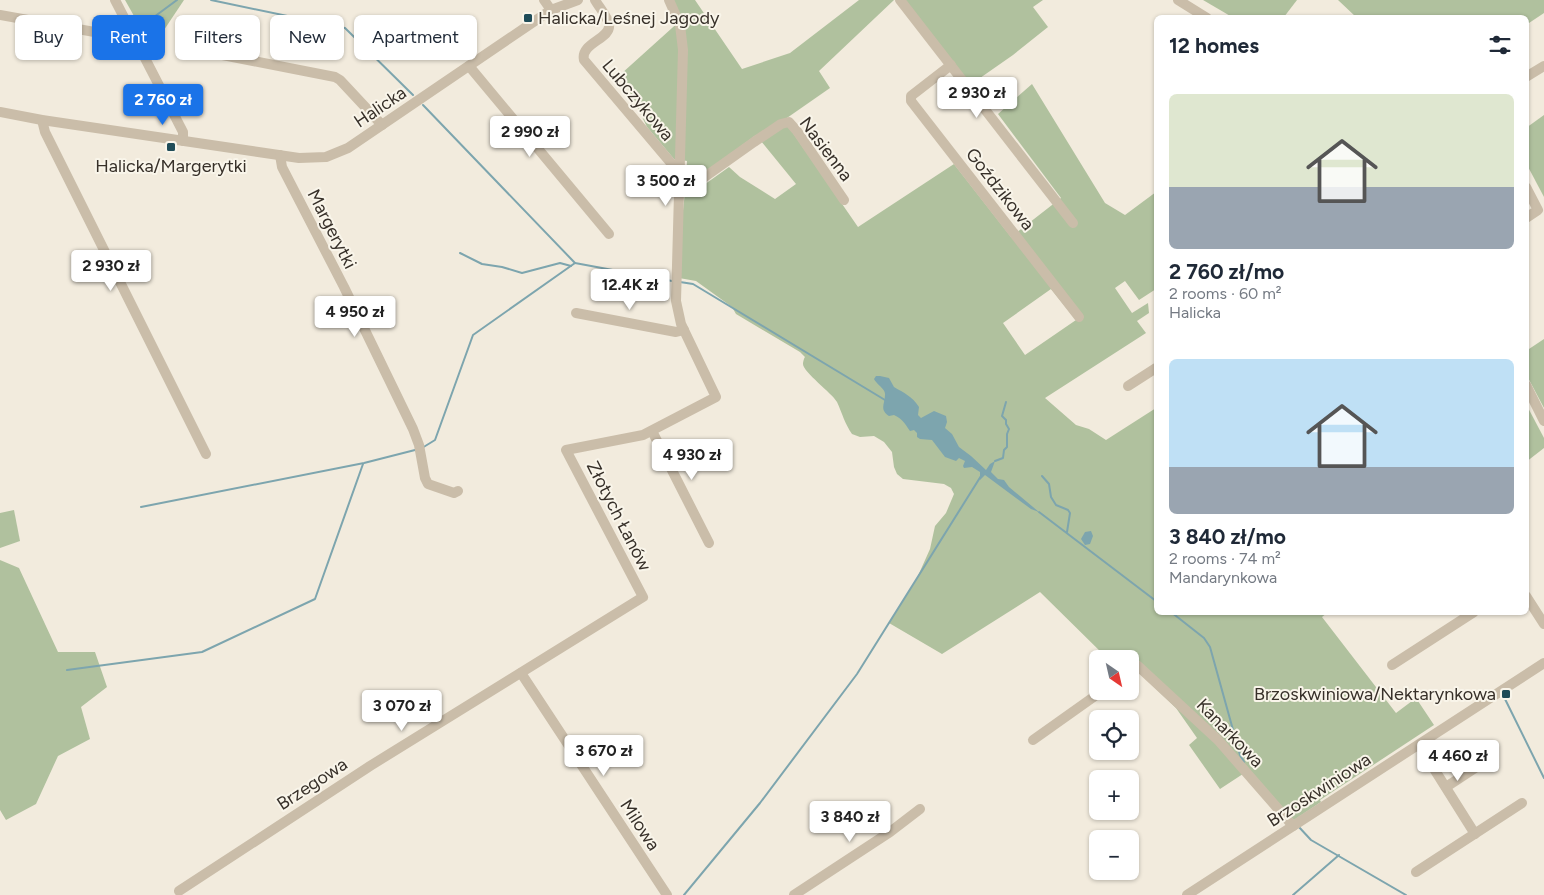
<!DOCTYPE html>
<meta charset="utf-8">
<style>
body{margin:0;font-family:Figtree,sans-serif;background:#f2f2f3;color:#1f2937;height:100vh;display:flex;flex-direction:column;font-size:19px;white-space:nowrap}
*{box-sizing:border-box;margin:0}
p{font-size:16px;color:#747a83}
.icon{flex:none;width:28px;height:28px;fill:none;stroke:currentColor;stroke-width:2;stroke-linecap:round;stroke-linejoin:round}
.map{position:relative;flex:1;overflow:hidden}
.panel{position:absolute;left:1154px;top:15px;width:375px;height:600px;display:flex;flex-direction:column;background:#fff;border-radius:8px;box-shadow:0 1px 4px #0004}
.panel>*{flex:none}
.hud{position:absolute;left:15px;top:15px;width:475px;height:45px;display:flex;gap:10px}
.needle{width:32px;rotate:146deg}
.fabs{position:absolute;left:1089px;top:650px;display:grid;gap:10px}
.fabs a{display:grid;place-items:center;width:50px;height:50px;border-radius:8px;background:#fff;box-shadow:0 1px 4px #0004;font-size:25px}
.price{position:absolute;translate:-50% -42px;padding:0 11px;border-radius:5px;background:#fff;color:#222;font-size:16px;line-height:32px;filter:drop-shadow(0 1px 2px #0008)}
.price::after{content:'';position:absolute;left:50%;top:30px;width:15px;height:11px;margin-left:-8px;background:inherit;clip-path:polygon(0 0,100% 0,50% 100%)}
.price.selected{background:#1a73e8;color:#fff}
ul{padding:0;list-style:none}
li{display:grid;align-content:center;gap:10px;height:265px;padding:0 15px}
li span{display:grid;place-items:center;height:155px;border-radius:8px;color:#555}
li>.icon{margin-inline-start:auto}
span .icon{width:90px;height:90px;fill:#fffc;stroke-width:1}
li b{font-size:21px}
h2{display:flex;justify-content:space-between;align-items:center;height:60px;padding:0 15px;font-size:21px}
.pill{padding:0 18px;border-radius:8px;background:#fff;box-shadow:0 1px 4px #0004;font-size:18px;line-height:45px}
.pill.selected{background:#1a73e8;color:#fff}
.map>svg:first-child{display:block}
.green{fill:#b0c19e;fill-rule:evenodd}
.water{fill:#7da5ae}
.lines{fill:none;stroke-linecap:round;stroke-linejoin:round}
.stream{stroke:#7da5ae;stroke-width:2}
.minor{stroke:#cabda9;stroke-width:10}
.poi-dot{fill:#1f4c58;stroke:#f9f5ea;stroke-width:2}
.labels{text-anchor:middle;stroke-width:4;stroke-linejoin:round;paint-order:stroke}
.poi-label{font-size:18px;fill:#373029;stroke:#f9f5ea;text-anchor:start}
.street-label{font-size:18px;fill:#373029;stroke:#f9f5ea}
</style>
<div class="map">
<svg width="1544" height="895" viewBox="0 0 1544 895">
<rect width="100%" height="100%" fill="#f2ebdd"/>
<g class="green">
<polygon points="125,0 184,0 164,30 134,16"/>
<path d="M673 0H695L742 69 790 53 859 0H894L819 71 830 88 784 120 858 227 954 164 1011 237 1061 198 998 114 1032 84 1105 203 1125 215 1156 192V289L1139 300 1125 281 1115 288 1132 313 1148 303 1149 313 1137 321 1146 333 1045 398 1076 425 1089 429 1106 440 1156 408V612L1327 613 1322 617 1396 713 1416 698 1434 725 1320 800 1321 802 1294 820 1249 770 1220 789 1189 745 1197 738 1176 708 1130 664V659H1125L1119 653 1108 659 1040 592 942 654 889 623 917 578 930 549 935 526 946 513 954 494 951 488 944 484 903 479 897 474 894 467 892 452 884 442 874 436 860 437 852 434C845 424 842 413 837 402 832 393 803 372 803 364 803 362 804 358 805 357L800 352 736 314 732 307 696 281 679 278 680 238 685 192H694L729 167 740 177 775 199 796 184 756 135 692 182H686L687 161 674 159 647 127 621 74 682 19ZM1051 289 1076 320 1025 355 1003 323Z"/>
<polygon points="905,0 1043,0 1033,7 1048,27 1013,55 970,85"/>
<polygon points="1203,0 1297,0 1284,17 1232,17"/>
<polygon points="1338,0 1544,0 1544,13 1526,25 1526,18 1356,17"/>
<polygon points="1544,115 1544,197 1526,163 1526,128"/>
<polygon points="1544,339 1544,408 1526,374 1526,351"/>
<polygon points="1526,404 1544,438 1544,448 1526,462"/>
<polygon points="14,510 20,541 0,548 0,513"/>
<polygon points="0,560 19,568 58,652 95,652 107,687 81,707 90,739 58,756 36,804 6,820 0,810"/>
</g>
<g class="water">
<path d="M876 376H880L889 378 894 387C904 393 912 396 919 407L918 415 921 418 934 411 946 416 947 422 945 428 952 434 959 447 971 456 986 470 990 464 995 461 991 472 998 479 1004 480 1009 487 1039 512 1031 509 985 475 980 480V472L972 467 964 468 963 466 965 461 959 458 956 461 945 457 932 440 920 439 917 437V433L914 430 910 431C904 423 904 420 894 415L889 416C879 409 885 404 885 395 886 389 876 384 874 379Z"/>
<polygon points="1091,531 1093,536 1090,544 1085,545 1081,539 1085,532"/>
</g>
<g class="lines">
<g class="stream">
<polyline points="211,0 345,28 413,95"/>
<polyline points="135,31 177,0"/>
<polyline points="423,105 575,263 672,281"/>
<polyline points="460,253 482,264 502,267 522,273 560,263 571,266"/>
<polyline points="680,282 693,284 885,400"/>
<polyline points="422,448 435,440 473,335 575,263"/>
<polyline points="995,461 1003,458 1004,450 1007,447 1007,434 1009,429 1006,424 1006,420 1002,416 1006,402"/>
<polyline points="1042,476 1049,484 1051,497 1056,505 1068,510 1070,513 1067,532"/>
<polyline points="141,507 364,463 415,450"/>
<polyline points="1039,512 1156,601"/>
<polyline points="1171,612 1204,638 1210,647 1240,755 1244,762"/>
<polyline points="67,670 202,652 315,599 363,464"/>
<polyline points="1504,697 1544,778"/>
<polyline points="1298,826 1311,840 1406,895"/>
<polyline points="684,895 760,803 857,674 981,476"/>
<polyline points="1293,895 1339,855"/>
</g>
<g class="minor">
<polyline points="115,0 183,132 183,141"/>
<polyline points="544,0 551,10"/>
<path d="M595 0C599 7 608 17 609 25 611 39 580 43 584 60L671 163 680 167"/>
<polyline points="900,0 1073,223"/>
<polyline points="1178,0 1207,18"/>
<polyline points="0,15 122,37 133,36"/>
<polyline points="192,49 335,77 340,80 382,125"/>
<polyline points="951,65 911,96 911,101 1079,317"/>
<polyline points="469,66 609,234"/>
<polyline points="1526,77 1544,66"/>
<polyline points="0,112 42,120 299,158 326,157 348,148 551,10 578,0"/>
<polyline points="42,120 45,132 206,454"/>
<polyline points="280,155 282,167 344,287 413,429 419,445 425,478 428,484 454,493 458,491"/>
<polyline points="680,187 692,186 754,142 781,124 789,122 797,131 844,200"/>
<polyline points="1526,187 1538,210 1526,218"/>
<polyline points="576,313 676,332 684,330"/>
<polyline points="1526,385 1544,421"/>
<polyline points="1128,386 1156,368"/>
<polyline points="652,431 709,543"/>
<polyline points="1526,596 1544,624"/>
<polyline points="1392,665 1474,612"/>
<polyline points="1130,671 1138,666 1218,740 1293,826"/>
<polyline points="521,673 667,895"/>
<polyline points="1033,740 1102,691"/>
<polyline points="1419,745 1475,834"/>
<polyline points="1446,787 1484,762"/>
<polyline points="1416,872 1522,803"/>
<polyline points="179,891 370,766 643,597 566,450 643,435 716,397 681,324 676,301 683,50 680,25 669,0"/>
<polyline points="794,895 890,832 920,809"/>
<polyline points="1187,895 1544,663"/>
</g>
</g>
<g class="poi-dot">
<rect x="523" y="13" width="10" height="10" rx="2.5"/>
<rect x="166" y="142" width="10" height="10" rx="2.5"/>
<rect x="1501" y="689" width="10" height="10" rx="2.5"/>
</g>
<g class="labels">
<g class="poi-label">
<text x="538" y="24">Halicka/Leśnej Jagody</text>
<text x="171" y="172" text-anchor="middle">Halicka/Margerytki</text>
<text x="1496" y="700" text-anchor="end">Brzoskwiniowa/Nektarynkowa</text>
</g>
<g class="street-label">
<text transform="translate(638 100) rotate(50)" y="6">Lubczykowa</text>
<text transform="translate(380 107) rotate(-34)" y="6">Halicka</text>
<text transform="translate(826 149) rotate(53)" y="6">Nasienna</text>
<text transform="translate(1000 189) rotate(52)" y="6">Goździkowa</text>
<text transform="translate(332 229) rotate(63)" y="6">Margerytki</text>
<text transform="translate(619 516) rotate(63)" y="6">Złotych Łanów</text>
<text transform="translate(1230 733) rotate(46)" y="6">Kanarkowa</text>
<text transform="translate(312 784) rotate(-33)" y="6">Brzegowa</text>
<text transform="translate(1319 790) rotate(-33)" y="6">Brzoskwiniowa</text>
<text transform="translate(640 825) rotate(57)" y="6">Milowa</text>
</g>
</g>
</svg>
<div class="fabs">
<a><svg class="needle" viewBox="-14 -14 28 28"><path d="M0-13l5 13h-10z" fill="#e53935"/><path d="M0 13l5-13h-10z" fill="#747a83"/></svg></a>
<a><svg class="icon" aria-label="locate" viewBox="0 0 24 24"><circle cx="12" cy="12" r="6"/><path d="M12 2v4M12 18v4M2 12h4M18 12h4"/></svg></a>
<a>+</a>
<a>−</a>
</div>
<b class="price" style="left:977px;top:119px">2 930 zł</b>
<b class="price selected" style="left:163px;top:126px">2 760 zł</b>
<b class="price" style="left:530px;top:158px">2 990 zł</b>
<b class="price" style="left:666px;top:207px">3 500 zł</b>
<b class="price" style="left:111px;top:292px">2 930 zł</b>
<b class="price" style="left:630px;top:311px">12.4K zł</b>
<b class="price" style="left:355px;top:338px">4 950 zł</b>
<b class="price" style="left:692px;top:481px">4 930 zł</b>
<b class="price" style="left:402px;top:732px">3 070 zł</b>
<b class="price" style="left:604px;top:777px">3 670 zł</b>
<b class="price" style="left:1458px;top:782px">4 460 zł</b>
<b class="price" style="left:850px;top:843px">3 840 zł</b>
<div class="hud">
<a class="pill">Buy</a>
<a class="pill selected">Rent</a>
<a class="pill">Filters</a>
<a class="pill">New</a>
<a class="pill">Apartment</a>
</div>
<section class="panel">
<h2>12 homes<svg class="icon" aria-label="filters" viewBox="0 0 24 24"><path d="M4 7h16M4 17h16"/><circle cx="9" cy="7" r="2"/><circle cx="15" cy="17" r="2"/></svg></h2>
<ul>
<li><span style="background:linear-gradient(#dfe7d0 60%,#9aa5b1 0)"><svg class="icon" aria-label="home" viewBox="0 0 24 24"><path d="M3 11l9-7 9 7M6 9v11h12V9"/></svg></span><div><b>2 760 zł/mo</b><p>2 rooms · 60 m²</p><p>Halicka</p></div></li>
<li><span style="background:linear-gradient(#bfe0f5 70%,#9aa5b1 0)"><svg class="icon" aria-label="home" viewBox="0 0 24 24"><path d="M3 11l9-7 9 7M6 9v11h12V9"/></svg></span><div><b>3 840 zł/mo</b><p>2 rooms · 74 m²</p><p>Mandarynkowa</p></div></li>
</ul>
</section>
</div>
